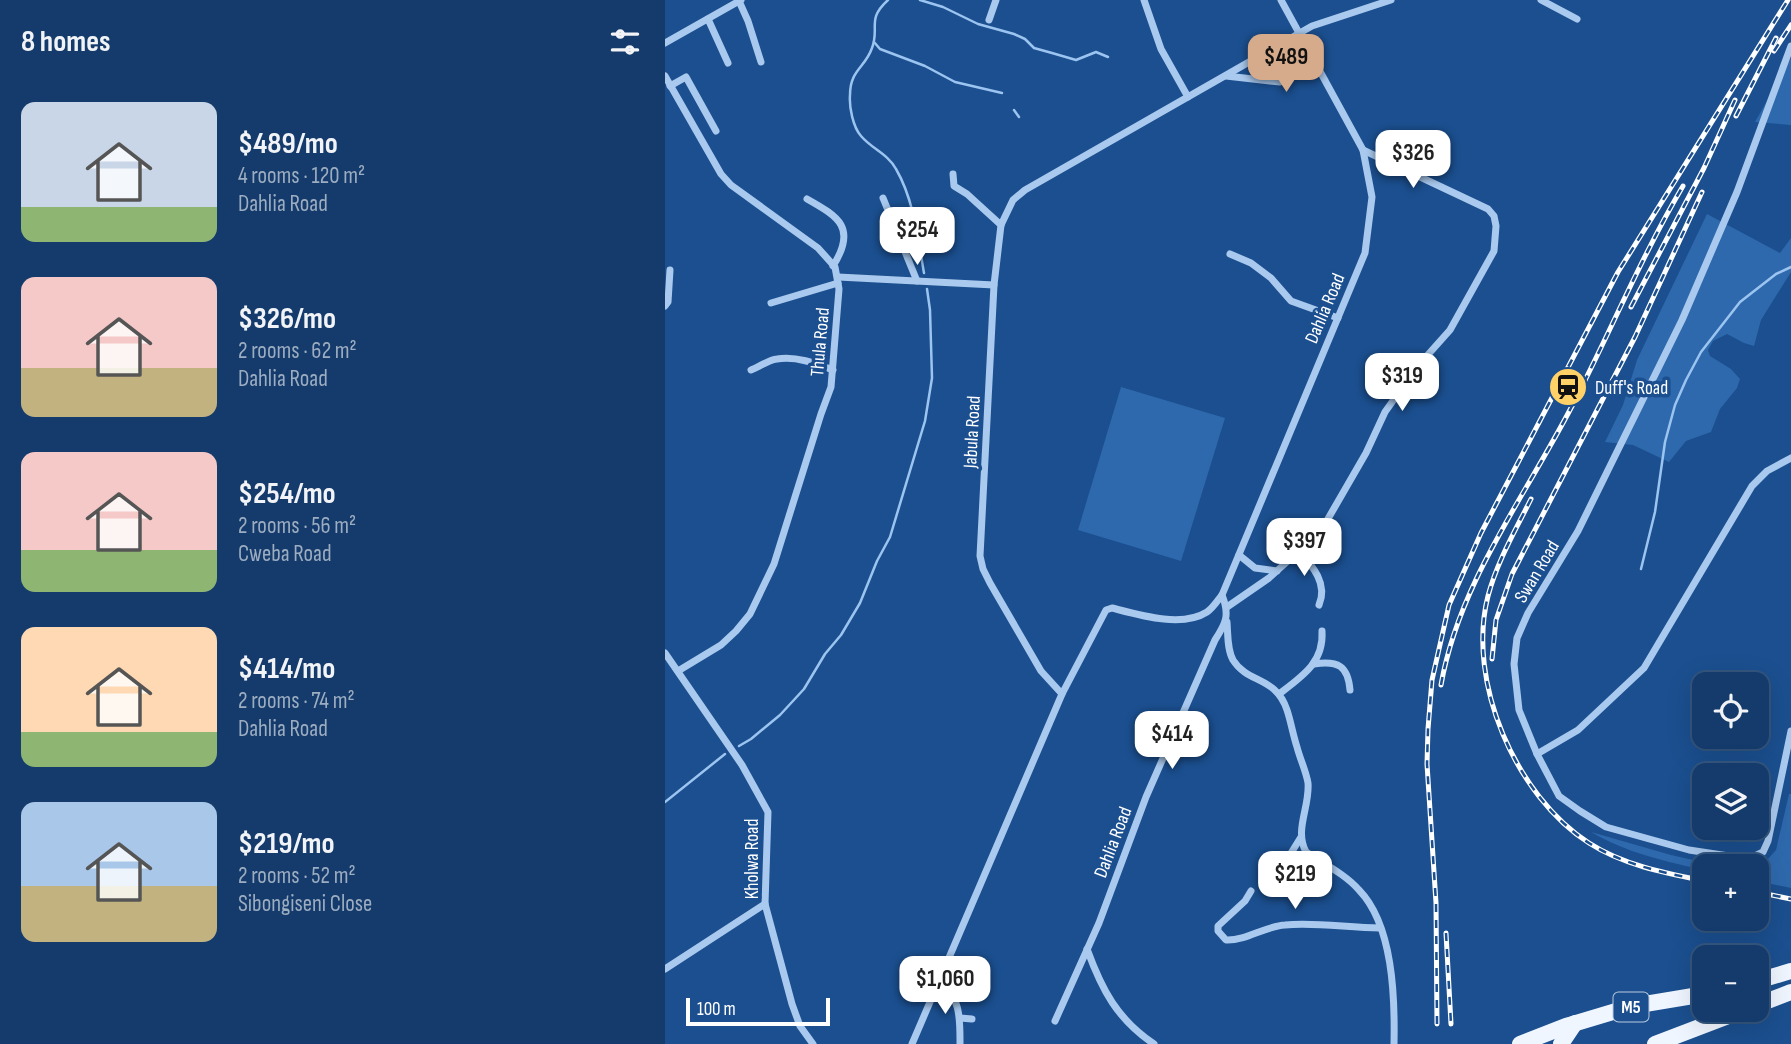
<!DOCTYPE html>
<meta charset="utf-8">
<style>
body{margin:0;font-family:"Sofia Sans Condensed",sans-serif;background:#1d4271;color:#f1f3f6;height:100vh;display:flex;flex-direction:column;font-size:26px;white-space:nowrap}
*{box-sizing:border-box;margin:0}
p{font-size:23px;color:#9dadc1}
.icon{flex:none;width:38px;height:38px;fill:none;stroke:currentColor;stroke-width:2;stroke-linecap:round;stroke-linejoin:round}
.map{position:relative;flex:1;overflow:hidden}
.drawer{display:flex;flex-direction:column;background:#143b6b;width:665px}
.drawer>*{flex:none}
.buttons{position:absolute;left:1027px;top:672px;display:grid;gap:14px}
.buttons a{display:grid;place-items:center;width:77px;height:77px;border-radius:14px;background:#143b6b;box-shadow:0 7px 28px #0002,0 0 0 2px #33557e;font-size:35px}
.scale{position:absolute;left:21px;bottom:18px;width:144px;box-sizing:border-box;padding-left:7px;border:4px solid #fff;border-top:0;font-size:19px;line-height:24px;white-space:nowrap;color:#fff;-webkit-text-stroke:5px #1b4f8f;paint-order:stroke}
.price{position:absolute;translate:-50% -60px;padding:0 16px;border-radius:14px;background:#fff;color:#222;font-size:23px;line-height:46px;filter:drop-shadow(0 2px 4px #0008)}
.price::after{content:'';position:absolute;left:50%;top:42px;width:21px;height:16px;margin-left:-10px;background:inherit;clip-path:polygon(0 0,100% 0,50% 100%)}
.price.on{background:#d6ab8b;color:#111}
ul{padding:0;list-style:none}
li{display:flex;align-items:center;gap:21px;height:175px;padding:0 21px}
li span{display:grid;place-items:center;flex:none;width:196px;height:140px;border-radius:14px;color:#555}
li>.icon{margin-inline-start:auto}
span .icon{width:84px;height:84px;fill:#fffc;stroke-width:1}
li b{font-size:30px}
h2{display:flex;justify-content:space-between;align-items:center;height:84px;padding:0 21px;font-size:30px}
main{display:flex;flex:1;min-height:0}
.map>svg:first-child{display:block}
.grass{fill:#2e69ad}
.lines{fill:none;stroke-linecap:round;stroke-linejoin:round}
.stream{stroke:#9cc4f0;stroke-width:2.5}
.street{stroke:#a9c9ee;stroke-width:7}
.primary{stroke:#f0f6ff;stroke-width:16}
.rail-casing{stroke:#fff;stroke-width:5}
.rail{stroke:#1b4f8f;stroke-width:2.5;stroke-dasharray:8;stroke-linecap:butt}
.labels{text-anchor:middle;stroke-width:7;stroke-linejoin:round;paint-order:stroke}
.shield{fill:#1b4f8f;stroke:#bbcadd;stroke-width:2}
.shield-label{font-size:18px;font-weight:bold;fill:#fff}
.street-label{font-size:19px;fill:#fff;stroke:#1b4f8f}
.poi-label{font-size:19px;fill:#fff;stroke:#1b4f8f;text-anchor:start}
</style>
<main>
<section class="drawer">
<h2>8 homes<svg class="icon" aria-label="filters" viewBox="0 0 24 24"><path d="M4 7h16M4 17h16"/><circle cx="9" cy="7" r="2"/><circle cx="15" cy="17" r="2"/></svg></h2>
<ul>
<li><span style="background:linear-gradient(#c9d6e8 75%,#8fb573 0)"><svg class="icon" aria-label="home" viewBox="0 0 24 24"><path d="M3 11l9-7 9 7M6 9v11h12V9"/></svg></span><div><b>$489/mo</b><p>4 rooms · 120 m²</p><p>Dahlia Road</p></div></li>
<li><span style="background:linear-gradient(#f6c9c9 65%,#c2b280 0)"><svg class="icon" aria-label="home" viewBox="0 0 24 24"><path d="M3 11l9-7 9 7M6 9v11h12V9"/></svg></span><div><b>$326/mo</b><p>2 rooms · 62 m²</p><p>Dahlia Road</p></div></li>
<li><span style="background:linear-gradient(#f6c9c9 70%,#8fb573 0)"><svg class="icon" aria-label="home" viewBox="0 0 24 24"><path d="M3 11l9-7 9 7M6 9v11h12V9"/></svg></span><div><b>$254/mo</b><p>2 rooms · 56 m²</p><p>Cweba Road</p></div></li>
<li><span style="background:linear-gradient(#ffd9b3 75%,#8fb573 0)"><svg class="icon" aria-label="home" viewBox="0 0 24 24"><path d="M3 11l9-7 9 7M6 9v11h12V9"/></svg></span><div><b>$414/mo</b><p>2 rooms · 74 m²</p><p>Dahlia Road</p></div></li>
<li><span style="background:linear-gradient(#a9c7e8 60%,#c2b280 0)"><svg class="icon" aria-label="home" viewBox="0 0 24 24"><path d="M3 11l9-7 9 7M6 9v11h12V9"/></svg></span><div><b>$219/mo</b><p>2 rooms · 52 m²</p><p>Sibongiseni Close</p></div></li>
</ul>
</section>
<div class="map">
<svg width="1126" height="1044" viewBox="0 0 1126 1044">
<rect width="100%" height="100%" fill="#1b4f8f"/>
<g class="grass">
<polygon points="1126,58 1126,125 1090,122"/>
<polygon points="1042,214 1115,253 1126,238 1126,272 1096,320 1089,346 1079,343 1062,334 1048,341 1043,350 1045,356 1066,369 1075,379 1072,388 1055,409 1046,432 1021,441 1004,462 968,445 940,442 958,405 972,360"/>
<polygon points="456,387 560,418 516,561 413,530"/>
<polygon points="1124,794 1126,794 1126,888 1092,881 1092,866 1090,866 1102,860 1111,850"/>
<path d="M926 832 1006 855 1055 866H1040L1039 870C999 861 962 853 926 832Z"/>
</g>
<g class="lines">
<g class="stream">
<path d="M223 0C201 20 215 27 207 48 200 68 185 70 185 95 184 107 188 127 196 136 207 149 223 154 231 169 249 200 253 239 259 273"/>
<polyline points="255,0 278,7 313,24 349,34 360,39 369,48 387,53 411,60 431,52 443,57"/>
<polyline points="209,42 215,49 260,66 290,82 337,93"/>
<polyline points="349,110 354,117"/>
<polyline points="976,569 990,512 1000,442 1010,405 1021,380 1036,352 1075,302 1111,274 1126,267"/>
<polyline points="74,746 86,739 115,715 139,689 160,654 176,635 195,603 212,561 225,537 260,421 267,378 265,310 262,289"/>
<polyline points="0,802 60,754"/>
</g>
<g class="street">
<polyline points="479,0 496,49 523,97"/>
<polyline points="876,0 912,19"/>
<polyline points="74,1 83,21 96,62"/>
<polyline points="43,19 63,63"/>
<polyline points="324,20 331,0"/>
<polyline points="0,43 76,0"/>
<polyline points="1126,46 1072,192 1017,320 913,531 863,613 852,638 849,664 854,710 872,754 894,796 915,811 941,827 1024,850 1077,858 1088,857 1098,852 1103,841 1126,731"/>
<polyline points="0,76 56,174 66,185 153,248 170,267 174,289 166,387 156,414 109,564 85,614 71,631 56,645 13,671"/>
<path d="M561 76 615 82C627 71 622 57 617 43"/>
<polyline points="5,86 21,77 51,131"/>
<polyline points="288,174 289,186 302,194 336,225"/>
<polyline points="218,198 252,281"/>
<path d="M142 199C174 217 192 228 168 266"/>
<polyline points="565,254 586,263 606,278 626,301 673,318"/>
<polyline points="173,277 329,285"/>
<polyline points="106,303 173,283"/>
<polyline points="0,306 3,302 5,270"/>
<path d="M86 370C94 367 103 360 112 359 131 356 150 363 168 370"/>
<path d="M634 552C648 566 663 584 654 605"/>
<polyline points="574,555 590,568 612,571"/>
<polyline points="562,607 604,578 635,550 660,524 701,453 720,412 752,367 785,330 829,251 831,226 829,216 823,209 698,150"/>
<path d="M562 622C563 634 562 649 568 660 583 684 611 676 622 710 626 722 628 735 632 747 635 759 641 771 643 783 645 807 629 830 641 852 659 864 680 874 694 890 728 925 730 997 729 1044"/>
<polyline points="0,653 77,765 103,812 100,904 127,1004 135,1026 148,1044"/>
<path d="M649 664C673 660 683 666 685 690"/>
<path d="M397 694 441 610 447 608C474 615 517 628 542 612 548 608 553 600 557 595L700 253 707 197 698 150 616 0"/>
<path d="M614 694C638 676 659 662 657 631"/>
<polyline points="872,754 913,730 979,668 1087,486 1102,471 1126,458"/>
<polyline points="609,871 623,858 636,837"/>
<path d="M586 891 580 901 553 926V931L561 940C581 941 600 926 620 925 651 922 684 928 715 928"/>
<path d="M422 949C437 990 452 1019 489 1044"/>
<polyline points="0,969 100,904"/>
<path d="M273 982C296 995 295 1020 295 1043"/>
<polyline points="295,1018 307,1019"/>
<path d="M390 1021 434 923 481 797 550 640C561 623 565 615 557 595"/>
<polyline points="247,1044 397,694 376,671 325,583 318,569 315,556 329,285 336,225 348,200 360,190 647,26 726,0"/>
</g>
<g class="primary">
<polyline points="1092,981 1126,971"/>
<polyline points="1092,1005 1126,992"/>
<polyline points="855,1044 901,1026 968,1006 1040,994"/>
<polyline points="896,1044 910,1023"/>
<polyline points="990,1044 1079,1010"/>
</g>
<defs>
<g id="rail">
<polyline points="1109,51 1126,25"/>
<polyline points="1071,116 1111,38"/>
<polyline points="966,307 1039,168 1070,100"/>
<path d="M866 499C850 531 832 562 823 596 801 682 851 796 924 843 958 865 1000 873 1040 881"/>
<polyline points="827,659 831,620 847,574 970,337 1037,192"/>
<path d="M776 685C794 582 860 497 907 406 945 333 976 257 1018 186"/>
<polyline points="1092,892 1126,899"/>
<polyline points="781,933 786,1024"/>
<polyline points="772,1024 771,903 762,764 763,729 767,680 784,605 816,533 953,272 1123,0"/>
</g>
</defs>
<use href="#rail" class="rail-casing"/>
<use href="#rail" class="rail"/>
</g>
<defs>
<symbol id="station-disc" viewBox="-11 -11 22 22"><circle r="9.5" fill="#ffd166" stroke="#1b4f8f"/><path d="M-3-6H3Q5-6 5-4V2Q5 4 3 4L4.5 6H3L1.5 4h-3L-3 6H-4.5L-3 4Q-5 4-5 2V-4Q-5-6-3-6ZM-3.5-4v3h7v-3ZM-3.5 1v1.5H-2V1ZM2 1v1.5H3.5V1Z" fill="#111"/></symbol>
</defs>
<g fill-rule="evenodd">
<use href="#station-disc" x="881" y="365" width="44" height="44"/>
</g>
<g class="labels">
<rect class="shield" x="948.5" y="992.5" width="35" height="29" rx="5"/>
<g class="shield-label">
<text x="966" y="1013">M5</text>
</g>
<g class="street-label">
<text transform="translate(659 308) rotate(-67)" y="7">Dahlia Road</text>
<text transform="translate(154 342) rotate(-85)" y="7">Thula Road</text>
<text transform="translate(306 432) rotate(-87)" y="7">Jabula Road</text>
<text transform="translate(871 571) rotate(-59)" y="7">Swan Road</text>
<text transform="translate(447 842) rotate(-69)" y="7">Dahlia Road</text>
<text transform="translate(86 859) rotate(-90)" y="7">Kholwa Road</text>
</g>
<g class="poi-label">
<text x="930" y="394">Duff's Road</text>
</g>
</g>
</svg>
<div class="buttons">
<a><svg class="icon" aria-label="locate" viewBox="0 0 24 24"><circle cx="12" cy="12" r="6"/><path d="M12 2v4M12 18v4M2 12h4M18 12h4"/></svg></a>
<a><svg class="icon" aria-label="layers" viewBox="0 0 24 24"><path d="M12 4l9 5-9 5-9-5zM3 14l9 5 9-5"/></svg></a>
<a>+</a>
<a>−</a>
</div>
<div class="scale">100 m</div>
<b class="price on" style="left:621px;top:94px">$489</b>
<b class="price" style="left:748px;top:190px">$326</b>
<b class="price" style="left:252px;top:267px">$254</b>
<b class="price" style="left:737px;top:413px">$319</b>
<b class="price" style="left:639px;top:578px">$397</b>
<b class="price" style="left:507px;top:771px">$414</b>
<b class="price" style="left:630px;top:911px">$219</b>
<b class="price" style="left:280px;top:1016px">$1,060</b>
</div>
</main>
